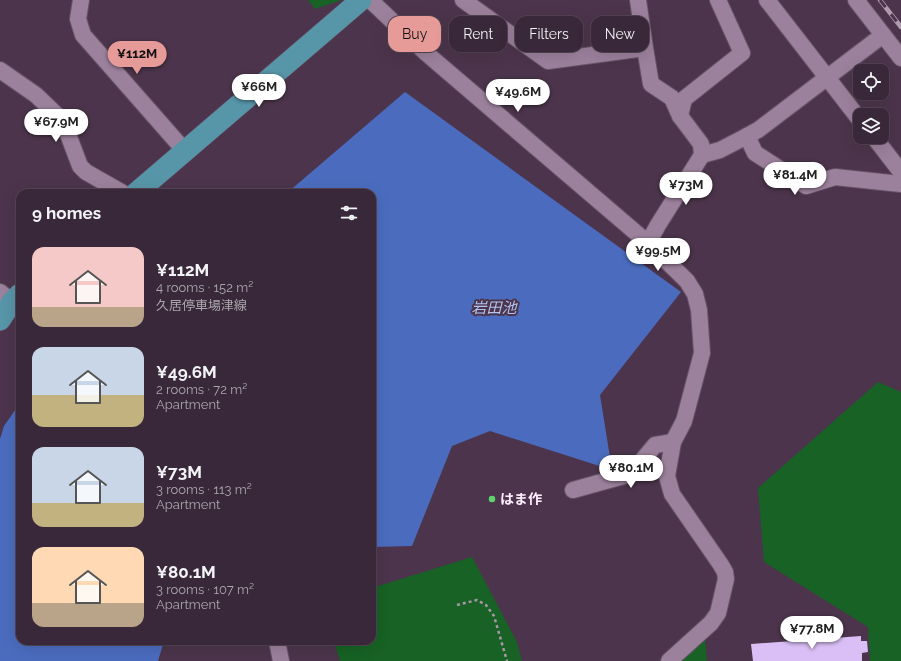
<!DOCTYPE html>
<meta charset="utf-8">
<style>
body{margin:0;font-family:Raleway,"Noto Sans JP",sans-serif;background:#403041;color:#f1f3f6;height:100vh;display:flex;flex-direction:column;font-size:15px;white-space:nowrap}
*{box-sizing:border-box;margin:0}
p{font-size:13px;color:#aba6ae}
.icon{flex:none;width:22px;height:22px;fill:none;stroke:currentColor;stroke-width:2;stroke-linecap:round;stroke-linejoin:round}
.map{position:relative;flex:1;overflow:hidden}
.panel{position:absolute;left:16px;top:189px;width:360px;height:456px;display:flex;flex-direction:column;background:#392839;border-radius:12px;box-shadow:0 4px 16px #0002,0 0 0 1px #534453}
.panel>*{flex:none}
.top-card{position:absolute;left:388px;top:16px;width:380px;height:36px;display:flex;gap:8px}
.controls{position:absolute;left:853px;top:64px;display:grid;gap:8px}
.controls a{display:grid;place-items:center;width:36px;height:36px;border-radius:8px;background:#392839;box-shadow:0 4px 16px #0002,0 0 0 1px #534453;font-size:20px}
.price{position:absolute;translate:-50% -34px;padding:0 9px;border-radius:14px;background:#fff;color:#222;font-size:13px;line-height:26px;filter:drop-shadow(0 1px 2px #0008)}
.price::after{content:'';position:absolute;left:50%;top:24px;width:12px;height:9px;margin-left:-6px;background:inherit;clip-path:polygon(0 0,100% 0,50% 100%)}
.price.selected{background:#e69b98;color:#111}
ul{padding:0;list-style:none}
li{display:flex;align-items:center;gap:12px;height:100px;padding:0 16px}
li span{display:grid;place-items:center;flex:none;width:112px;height:80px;border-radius:12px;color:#555}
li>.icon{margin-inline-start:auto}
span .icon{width:48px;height:48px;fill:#fffc;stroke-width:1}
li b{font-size:17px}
h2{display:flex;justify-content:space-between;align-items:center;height:48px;padding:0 16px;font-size:17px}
.chip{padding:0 14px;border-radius:12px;background:#392839;box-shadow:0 4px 16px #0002,0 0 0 1px #534453;font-size:14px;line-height:36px}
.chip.selected{background:#e69b98;color:#111}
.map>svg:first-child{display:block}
.green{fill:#176224}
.water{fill:#4b6cbe}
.building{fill:#d9bff6}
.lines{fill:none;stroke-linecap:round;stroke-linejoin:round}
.minor-casing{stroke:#665367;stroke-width:18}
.major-casing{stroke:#665367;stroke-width:22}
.path{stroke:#a996a9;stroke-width:2.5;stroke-dasharray:3 3;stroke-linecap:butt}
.minor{stroke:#9c819c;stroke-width:16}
.major{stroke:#5795a8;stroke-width:21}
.rail-casing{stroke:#ae9cae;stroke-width:4.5}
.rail{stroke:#4c354c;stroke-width:3;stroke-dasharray:9;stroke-linecap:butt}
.poi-dot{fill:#5ed56c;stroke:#4c354c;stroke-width:1.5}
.labels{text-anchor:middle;stroke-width:4;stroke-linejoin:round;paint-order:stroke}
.poi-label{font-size:14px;font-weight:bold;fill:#fdeefd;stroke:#4c354c;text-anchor:start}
.water-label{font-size:15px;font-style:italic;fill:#b1c5f0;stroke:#4c354c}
</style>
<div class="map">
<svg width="901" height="661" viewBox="0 0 901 661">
<rect width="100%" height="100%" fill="#4c354c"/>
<g class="green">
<polygon points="308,0 342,0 315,9"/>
<polygon points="878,382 901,392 901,661 870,661 868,627 764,562 758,488"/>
<polygon points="472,557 517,642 522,661 340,661 334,641 372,641 372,588"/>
<polygon points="705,639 707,661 680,661"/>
</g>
<g class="water">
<polygon points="405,92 681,292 600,395 612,470 490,431 452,446 412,546 372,547 372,193 287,193"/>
<polygon points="20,403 20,641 164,641 158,661 0,661 0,439 4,426"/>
</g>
<polygon class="building" points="861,636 861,641 867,641 868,652 862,653 862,661 753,661 751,644"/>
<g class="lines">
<defs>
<g id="minor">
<polyline points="81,0 78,19 83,35 184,150"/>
<polyline points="370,0 426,53 648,243 687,281 695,294 699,310 702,353 684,421 673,442 667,476 672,494 721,565 725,572 726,579 718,613 711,623 669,661"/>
<polyline points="463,0 548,61 645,48"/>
<polyline points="638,0 645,48 651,84 672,98 680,116"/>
<polyline points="767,0 860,120"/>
<polyline points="856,0 901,58"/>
<polyline points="0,70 36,95 63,121 80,166 86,172 123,193"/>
<polyline points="747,136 758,130 883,35"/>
<polyline points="874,137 901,172"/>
<polyline points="702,155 720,150 747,136 755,153 806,186 835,177 901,184"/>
<polyline points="648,243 658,225 702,155 701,144 680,116 684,99 742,53 718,0"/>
<polyline points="0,292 12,302"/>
<polyline points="573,490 627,475 636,468 655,445 673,442"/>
<polyline points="277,641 281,661"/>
</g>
<g id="major">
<polyline points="136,193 361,0"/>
<polyline points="0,320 12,302 20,294"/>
</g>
</defs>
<use href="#minor" class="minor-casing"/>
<use href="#major" class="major-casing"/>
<polyline class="path" points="457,605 477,600 486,605 494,616 507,661"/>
<use href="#minor" class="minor"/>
<use href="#major" class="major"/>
<defs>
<polyline id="rail" points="880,0 901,27"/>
</defs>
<use href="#rail" class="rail-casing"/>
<use href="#rail" class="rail"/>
</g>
<circle class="poi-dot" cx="492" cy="499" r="4"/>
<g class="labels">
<g class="poi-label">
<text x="500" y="504">はま作</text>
</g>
<g class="water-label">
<text x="494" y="313">岩田池</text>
</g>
</g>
</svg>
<div class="controls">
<a><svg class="icon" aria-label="locate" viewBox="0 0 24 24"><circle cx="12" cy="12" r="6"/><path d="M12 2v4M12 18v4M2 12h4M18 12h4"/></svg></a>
<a><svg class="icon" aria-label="layers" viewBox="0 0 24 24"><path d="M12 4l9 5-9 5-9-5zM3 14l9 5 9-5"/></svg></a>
</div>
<b class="price selected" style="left:137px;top:75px">¥112M</b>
<b class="price" style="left:259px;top:108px">¥66M</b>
<b class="price" style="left:518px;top:113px">¥49.6M</b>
<b class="price" style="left:56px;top:143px">¥67.9M</b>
<b class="price" style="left:795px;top:196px">¥81.4M</b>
<b class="price" style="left:686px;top:206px">¥73M</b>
<b class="price" style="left:658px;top:272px">¥99.5M</b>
<b class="price" style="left:631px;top:489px">¥80.1M</b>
<b class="price" style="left:812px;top:650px">¥77.8M</b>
<div class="top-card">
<a class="chip selected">Buy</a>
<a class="chip">Rent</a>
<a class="chip">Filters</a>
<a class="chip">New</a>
</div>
<section class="panel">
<h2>9 homes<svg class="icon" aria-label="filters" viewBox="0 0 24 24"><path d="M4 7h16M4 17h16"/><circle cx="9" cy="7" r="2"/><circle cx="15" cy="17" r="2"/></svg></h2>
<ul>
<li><span style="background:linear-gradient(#f6c9c9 75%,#b9a48a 0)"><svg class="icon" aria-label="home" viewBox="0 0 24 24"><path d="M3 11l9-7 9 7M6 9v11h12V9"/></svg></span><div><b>¥112M</b><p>4 rooms · 152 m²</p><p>久居停車場津線</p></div></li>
<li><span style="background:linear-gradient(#c9d6e8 60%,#c2b280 0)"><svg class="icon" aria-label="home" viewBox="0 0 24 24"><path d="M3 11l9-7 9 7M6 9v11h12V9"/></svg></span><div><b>¥49.6M</b><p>2 rooms · 72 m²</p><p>Apartment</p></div></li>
<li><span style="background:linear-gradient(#c9d6e8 70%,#c2b280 0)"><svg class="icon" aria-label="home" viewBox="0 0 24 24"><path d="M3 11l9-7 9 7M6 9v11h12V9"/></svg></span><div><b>¥73M</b><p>3 rooms · 113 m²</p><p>Apartment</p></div></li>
<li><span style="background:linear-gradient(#ffd9b3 70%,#b9a48a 0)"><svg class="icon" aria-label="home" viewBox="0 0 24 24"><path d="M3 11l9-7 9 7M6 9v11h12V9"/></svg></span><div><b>¥80.1M</b><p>3 rooms · 107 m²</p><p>Apartment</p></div></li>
</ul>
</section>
</div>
